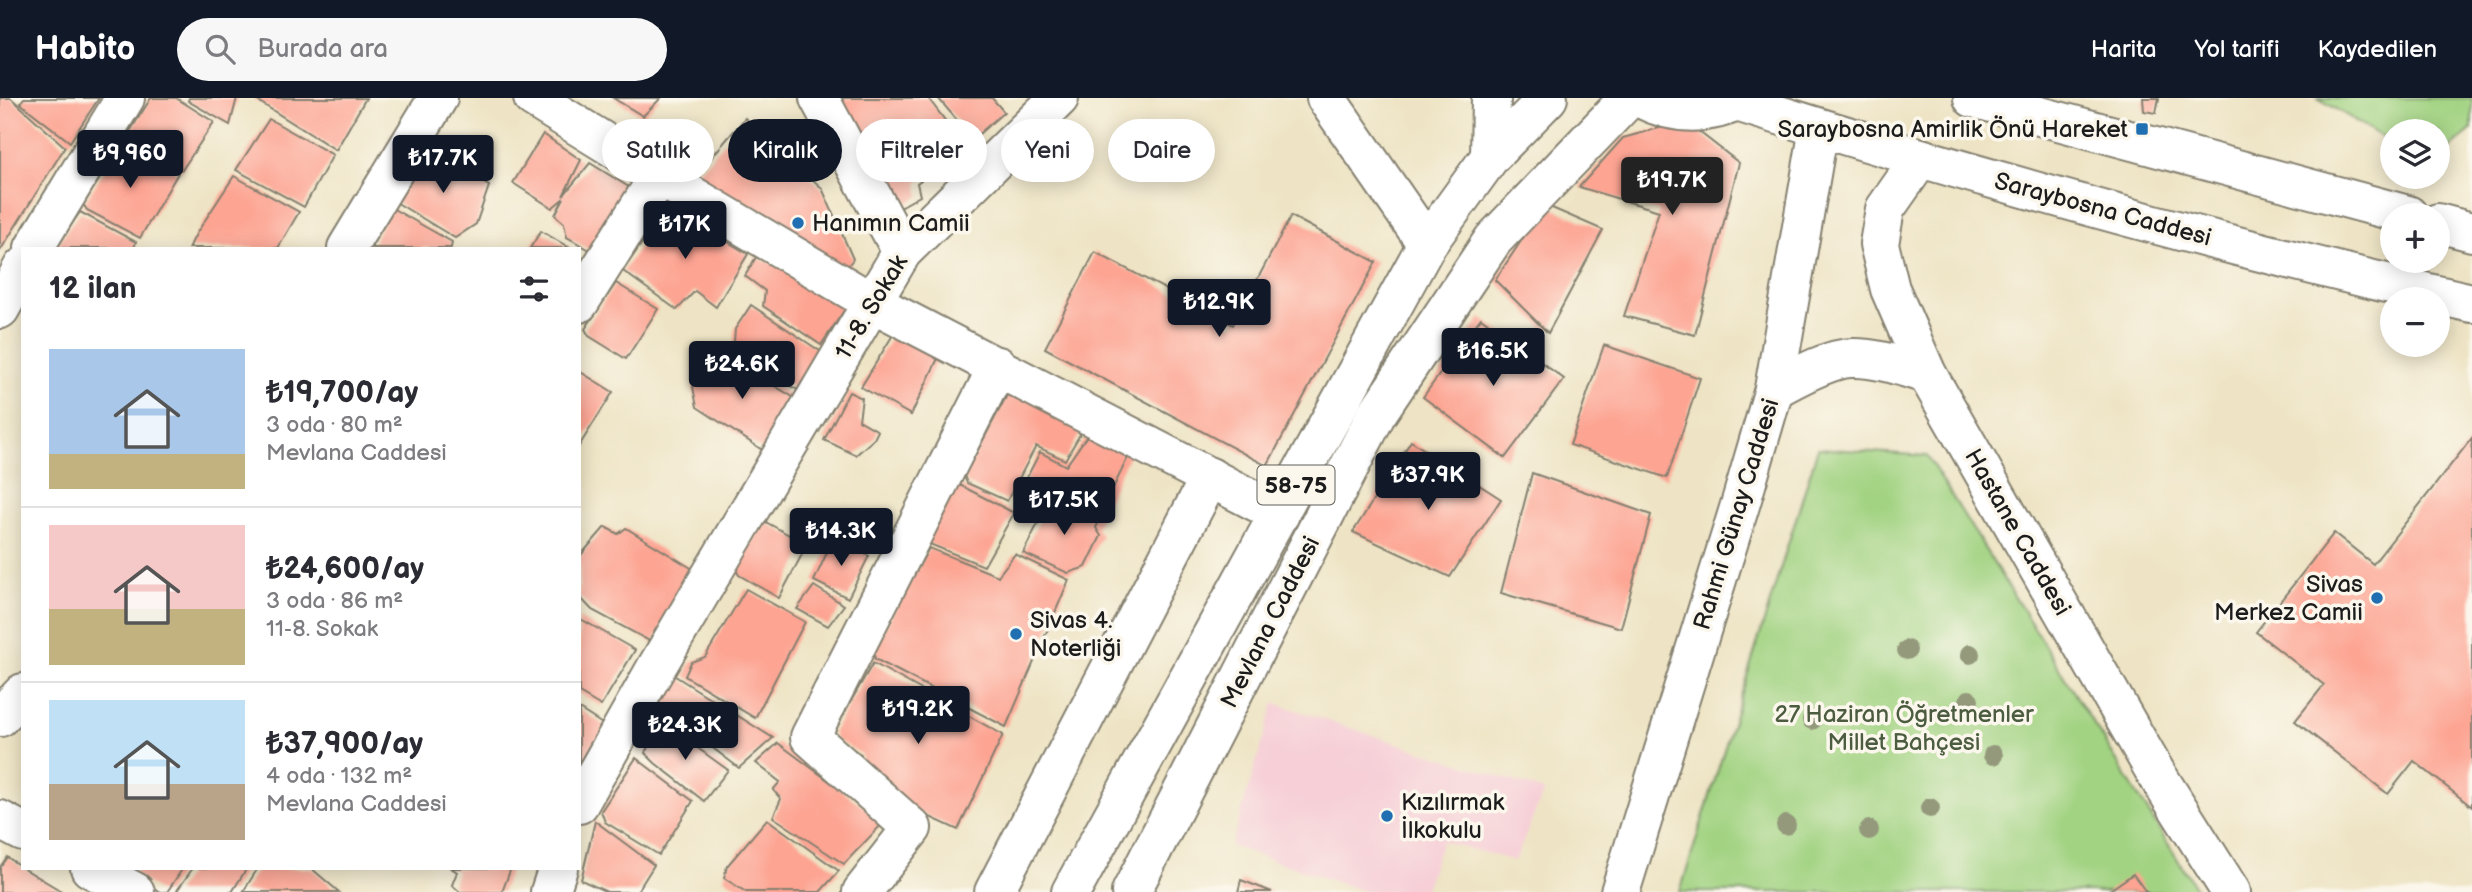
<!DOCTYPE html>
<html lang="tr">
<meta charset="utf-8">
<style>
body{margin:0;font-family:"Balsamiq Sans",sans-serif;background:#f7f7f7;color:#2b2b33;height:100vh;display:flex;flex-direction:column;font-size:26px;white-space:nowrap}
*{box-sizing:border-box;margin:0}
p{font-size:23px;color:#7c7c81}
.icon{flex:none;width:38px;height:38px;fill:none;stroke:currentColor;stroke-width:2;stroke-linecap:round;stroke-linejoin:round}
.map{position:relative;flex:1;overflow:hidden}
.sheet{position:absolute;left:21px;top:149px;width:560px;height:623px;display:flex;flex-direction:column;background:#fff;border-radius:0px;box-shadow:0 4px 18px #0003}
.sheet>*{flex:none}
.top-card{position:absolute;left:602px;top:21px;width:665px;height:63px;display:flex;gap:14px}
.buttons{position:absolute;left:2380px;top:21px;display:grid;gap:14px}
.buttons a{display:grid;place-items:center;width:70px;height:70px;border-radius:50%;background:#fff;box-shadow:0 4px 18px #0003;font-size:35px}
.price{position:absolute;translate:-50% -60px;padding:0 16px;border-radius:7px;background:#111827;color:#fff;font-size:23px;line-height:46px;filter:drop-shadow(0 2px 4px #0008)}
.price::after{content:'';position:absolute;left:50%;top:42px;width:21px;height:16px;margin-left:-10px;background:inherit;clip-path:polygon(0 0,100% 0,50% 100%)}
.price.current{background:#222;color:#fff}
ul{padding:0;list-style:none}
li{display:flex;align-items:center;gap:21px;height:175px;padding:0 28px}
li+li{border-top:2px solid #e1e1e2}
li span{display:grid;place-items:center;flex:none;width:196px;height:140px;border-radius:0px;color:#555}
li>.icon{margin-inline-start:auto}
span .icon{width:84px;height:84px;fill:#fffc;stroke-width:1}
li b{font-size:30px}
h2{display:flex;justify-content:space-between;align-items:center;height:84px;padding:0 28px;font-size:30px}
.pill{padding:0 24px;border-radius:32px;background:#fff;box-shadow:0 4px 18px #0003;font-size:24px;line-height:63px}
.pill.current{background:#111827;color:#fff}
header{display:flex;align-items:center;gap:42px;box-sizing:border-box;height:98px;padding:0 35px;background:#111827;color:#fff}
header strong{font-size:33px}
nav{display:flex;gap:38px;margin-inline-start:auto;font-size:24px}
.search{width:490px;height:63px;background:#f7f7f7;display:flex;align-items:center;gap:18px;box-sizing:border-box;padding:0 24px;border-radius:38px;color:#7c7c81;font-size:26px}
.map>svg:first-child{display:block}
.built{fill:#f6cfd7}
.green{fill:#a2d382;stroke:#5f784f;stroke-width:2}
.building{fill:#fda493}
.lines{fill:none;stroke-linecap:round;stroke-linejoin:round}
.street-casing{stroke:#858070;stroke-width:42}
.secondary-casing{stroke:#858070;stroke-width:42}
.primary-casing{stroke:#858070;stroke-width:42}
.street{stroke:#fff;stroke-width:38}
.secondary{stroke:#fff;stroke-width:38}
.primary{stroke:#fff;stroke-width:38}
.tree{fill:#94997c}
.poi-dot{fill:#1f6fb2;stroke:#fbf7ec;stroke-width:2.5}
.labels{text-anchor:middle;stroke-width:7;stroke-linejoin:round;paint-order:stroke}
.shield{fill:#fbf7ec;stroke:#5f5e5a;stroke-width:2}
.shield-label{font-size:23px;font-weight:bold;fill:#1c1c1c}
.poi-label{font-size:24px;fill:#1c1c1c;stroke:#fbf7ec;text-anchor:start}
.street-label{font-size:24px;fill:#1c1c1c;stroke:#fbf7ec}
.park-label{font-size:24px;fill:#4b5c40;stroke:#fbf7ec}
</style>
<header>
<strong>Habito</strong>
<div class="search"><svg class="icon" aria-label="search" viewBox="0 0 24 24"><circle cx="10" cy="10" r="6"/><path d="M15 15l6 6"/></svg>Burada ara</div>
<nav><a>Harita</a><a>Yol tarifi</a><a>Kaydedilen</a></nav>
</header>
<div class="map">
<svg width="2472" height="794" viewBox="0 0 2472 794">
<rect width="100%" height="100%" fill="#fbf7ec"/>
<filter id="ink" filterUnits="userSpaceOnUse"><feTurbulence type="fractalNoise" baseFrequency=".0143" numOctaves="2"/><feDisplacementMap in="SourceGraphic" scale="14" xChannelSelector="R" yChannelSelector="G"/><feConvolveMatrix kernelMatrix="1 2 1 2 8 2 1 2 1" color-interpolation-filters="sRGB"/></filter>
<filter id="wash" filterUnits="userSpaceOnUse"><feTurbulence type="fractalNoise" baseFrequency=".00686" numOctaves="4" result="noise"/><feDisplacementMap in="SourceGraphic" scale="28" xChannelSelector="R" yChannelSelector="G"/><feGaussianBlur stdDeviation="1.57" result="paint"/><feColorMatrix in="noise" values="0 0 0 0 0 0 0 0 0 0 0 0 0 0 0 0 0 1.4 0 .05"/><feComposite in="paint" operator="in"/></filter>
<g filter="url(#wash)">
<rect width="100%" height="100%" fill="#eee4c5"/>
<polygon class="built" points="1274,605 1544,693 1515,763 1442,743 1424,794 1366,794 1231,748"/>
<g class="green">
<polygon points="2318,0 2472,0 2472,31 2438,61 2438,33 2392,33 2392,45"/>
<polygon points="1818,350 1927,358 2198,794 1680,794"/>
</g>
<g id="blocks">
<g class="building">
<polygon points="0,0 11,0 65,49 0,153"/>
<polygon points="24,0 99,0 70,44 20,5"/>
<polygon points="151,0 176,0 214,24 182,72 127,38"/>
<polygon points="189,0 237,0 230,27 188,3"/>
<polygon points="253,0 366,0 336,52"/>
<polygon points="613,0 661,0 643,18"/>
<polygon points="825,0 928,0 966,50 917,85 920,98 893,113"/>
<polygon points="938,0 992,0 1004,14 973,41"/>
<polygon points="2143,0 2159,0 2156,15 2144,13"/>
<polygon points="745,20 822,90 853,161 840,179 692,82"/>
<polygon points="269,21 333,57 304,109 236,72"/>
<polygon points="1689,26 1739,65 1695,237 1624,218 1659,113 1579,89 1623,40 1663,29"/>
<polygon points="543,36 581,62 563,98 590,65 632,91 595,155 567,139 564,125 555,117 564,100 552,110 513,85"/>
<polygon points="124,42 178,75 140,140 87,112 83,106"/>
<polygon points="425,52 489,88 476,126 455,140 394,103"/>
<polygon points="234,78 299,114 278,150 189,150 196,136"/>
<polygon points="1545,107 1603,132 1548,235 1495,182"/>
<polygon points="667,108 748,156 716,209 695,193 677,212 623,173"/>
<polygon points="390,109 452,144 451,150 371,150"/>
<polygon points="80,114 136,144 134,150 55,150"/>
<polygon points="1291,118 1376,164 1267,368 1045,250 1095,154 1233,227"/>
<polygon points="541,133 570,150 530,150"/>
<polygon points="756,159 853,199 821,247 763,208 765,193 745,178"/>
<polygon points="616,185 658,211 626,261 589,238 585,231"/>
<polygon points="751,207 826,257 805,296 733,256 735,231"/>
<polygon points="1481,220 1564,281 1505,360 1423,299"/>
<polygon points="896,232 942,252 911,317 861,289"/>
<polygon points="1604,247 1700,280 1667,380 1570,347"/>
<polygon points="718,254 798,302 764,353 697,309 693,289"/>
<polygon points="579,273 613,294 579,348"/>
<polygon points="1015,282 1086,326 1065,362 1036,348 1007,403 967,385 964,378"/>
<polygon points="849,294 862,300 859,322 878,333 874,341 856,357 824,342"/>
<polygon points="1093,329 1130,355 1102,413 1053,392 1045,397 1031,389 1026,381 1040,354 1066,368"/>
<polygon points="2472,340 2472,709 2414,663 2388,696 2295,623 2324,587 2256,534 2334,435 2373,466"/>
<polygon points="1411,343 1501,401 1450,479 1353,434"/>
<polygon points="1532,375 1651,417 1621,530 1501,495"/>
<polygon points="952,383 1014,415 984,468 922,443"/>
<polygon points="1051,400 1100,420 1096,430 1101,438 1086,469 1068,475 1023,455"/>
<polygon points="764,423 807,447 779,500 739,477 736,472"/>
<polygon points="605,429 618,436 626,430 696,473 653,545 592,512 579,498 580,458"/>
<polygon points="834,439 869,458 848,500 814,483"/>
<polygon points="929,450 998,478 1015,456 1069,482 1006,629 875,561 873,551"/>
<polygon points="814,488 844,507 828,528 797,511"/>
<polygon points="746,491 805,524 755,620 685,578 691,564 705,559"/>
<polygon points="579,520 635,552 601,608 579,595"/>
<polygon points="873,565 1003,637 958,732 906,708 863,669 861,656 836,641 833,634"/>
<polygon points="672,576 773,640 739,670 654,605"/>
<polygon points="579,611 607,629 579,672"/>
<polygon points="660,623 728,672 704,703 655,665 645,655"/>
<polygon points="778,645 884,724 844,766 773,719 781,701 773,692 780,684 756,665"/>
<polygon points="636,660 693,703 659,757 605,724 601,713"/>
<polygon points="767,721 839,773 820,794 746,794 724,780 727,768"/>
<polygon points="595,723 654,767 637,794 607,794 581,782"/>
<polygon points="7,759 23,770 63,794 0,794 0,769"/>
<polygon points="134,770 183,770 167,794 160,794 137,778"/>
<polygon points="193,770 247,770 232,794 176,794"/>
<polygon points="258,770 311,770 339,794 243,794"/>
<polygon points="451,770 511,770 502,794 460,794 452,787 457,774"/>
<polygon points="2133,776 2146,794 2107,794"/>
<polygon points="1241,782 1272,794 1238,794"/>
</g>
</g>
</g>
<g filter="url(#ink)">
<use href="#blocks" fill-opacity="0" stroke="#858070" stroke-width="2"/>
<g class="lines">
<defs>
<g id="street">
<polyline points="533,0 659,78 873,205 1280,416"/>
<polyline points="819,0 902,154"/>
<polyline points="1326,0 1427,146"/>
<polyline points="1920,61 1885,111 1879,146 1890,191 1927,276 2157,677 2231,794"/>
<polyline points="34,150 125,0"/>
<polyline points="347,150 438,0"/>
<polyline points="579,205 659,78"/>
<polyline points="0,211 23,169"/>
<path d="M1774 291C1793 281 1829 260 1851 260 1876 259 1903 269 1927 276"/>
<polyline points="0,619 23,595"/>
<polyline points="579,706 656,570 902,154 1059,0"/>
<polyline points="0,722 23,734"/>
<polyline points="90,770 135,794"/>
<polyline points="550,794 558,770"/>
<polyline points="862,794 912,730 810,639 998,268"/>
<polyline points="994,794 1210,379"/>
<polyline points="1620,794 1741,404 1774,291 1819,30"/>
</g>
<g id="secondary">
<polyline points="1973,0 2408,117"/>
<path d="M1737 4C1979 80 2224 149 2472 205"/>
<polyline points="1490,59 1491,0"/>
<polyline points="2438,125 2472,134"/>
</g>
<g id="primary">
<path d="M1640 0C1675 18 1710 18 1745 0"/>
<polyline points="1071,794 1427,146 1490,59 1548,0"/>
<polyline points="1131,794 1376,317 1493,142 1629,0"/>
</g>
</defs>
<use href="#street" class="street-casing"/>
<use href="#secondary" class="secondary-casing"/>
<use href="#primary" class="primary-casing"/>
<use href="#street" class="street"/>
<use href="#secondary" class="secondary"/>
<use href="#primary" class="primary"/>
</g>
<g class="tree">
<circle cx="1907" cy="552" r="10"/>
<circle cx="1970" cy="556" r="10"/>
<circle cx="1969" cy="602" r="10"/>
<circle cx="1812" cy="622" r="10"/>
<circle cx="1993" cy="657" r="10"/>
<circle cx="1930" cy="710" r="10"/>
<circle cx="1786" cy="727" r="10"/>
<circle cx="1869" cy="732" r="10"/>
</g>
</g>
<g class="poi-dot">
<rect x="2135" y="24" width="14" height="14" rx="3.5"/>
<circle cx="798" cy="125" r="7"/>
<circle cx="2377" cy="500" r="7"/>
<circle cx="1016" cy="536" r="7"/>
<circle cx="1387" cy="718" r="7"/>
</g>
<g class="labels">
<rect class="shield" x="1257.5" y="367.5" width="77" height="39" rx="5"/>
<g class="shield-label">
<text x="1296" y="395">58-75</text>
</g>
<g class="poi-label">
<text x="2128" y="39" text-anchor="end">Saraybosna Amirlik Önü Hareket</text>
<text x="812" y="133">Hanımın Camii</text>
<text x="2363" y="494" text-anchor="end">Sivas<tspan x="2363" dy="28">Merkez Camii</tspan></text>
<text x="1030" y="530">Sivas 4.<tspan x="1030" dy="28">Noterliği</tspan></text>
<text x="1401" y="712">Kızılırmak<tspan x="1401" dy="28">İlkokulu</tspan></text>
</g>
<g class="street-label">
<text transform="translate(2103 111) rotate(15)" y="8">Saraybosna Caddesi</text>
<text transform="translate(871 209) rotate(-59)" y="8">11-8. Sokak</text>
<text transform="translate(1736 416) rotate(-73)" y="8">Rahmi Günay Caddesi</text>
<text transform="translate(2018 434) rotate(60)" y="8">Hastane Caddesi</text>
<text transform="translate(1270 524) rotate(-63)" y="8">Mevlana Caddesi</text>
</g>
<g class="park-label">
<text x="1904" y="624">27 Haziran Öğretmenler<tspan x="1904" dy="28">Millet Bahçesi</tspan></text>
</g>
</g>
</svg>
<div class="buttons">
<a><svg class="icon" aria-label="layers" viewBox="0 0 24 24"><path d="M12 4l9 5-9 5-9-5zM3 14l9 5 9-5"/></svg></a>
<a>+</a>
<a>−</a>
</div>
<b class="price" style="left:130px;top:92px">₺9,960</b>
<b class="price" style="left:443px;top:97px">₺17.7K</b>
<b class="price current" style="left:1672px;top:119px">₺19.7K</b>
<b class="price" style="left:685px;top:163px">₺17K</b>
<b class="price" style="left:1219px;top:241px">₺12.9K</b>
<b class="price" style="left:1493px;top:290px">₺16.5K</b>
<b class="price" style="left:742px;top:303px">₺24.6K</b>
<b class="price" style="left:1428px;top:414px">₺37.9K</b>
<b class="price" style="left:1064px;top:439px">₺17.5K</b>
<b class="price" style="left:841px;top:470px">₺14.3K</b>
<b class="price" style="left:918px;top:648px">₺19.2K</b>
<b class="price" style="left:685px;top:664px">₺24.3K</b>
<div class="top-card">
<a class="pill">Satılık</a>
<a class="pill current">Kiralık</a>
<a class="pill">Filtreler</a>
<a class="pill">Yeni</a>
<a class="pill">Daire</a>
</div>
<section class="sheet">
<h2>12 ilan<svg class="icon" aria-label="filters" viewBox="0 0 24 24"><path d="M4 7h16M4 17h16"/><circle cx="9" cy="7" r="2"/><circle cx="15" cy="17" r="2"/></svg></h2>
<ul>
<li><span style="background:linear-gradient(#a9c7e8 75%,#c2b280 0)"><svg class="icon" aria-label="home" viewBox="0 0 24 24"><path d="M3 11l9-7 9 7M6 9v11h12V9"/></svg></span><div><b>₺19,700/ay</b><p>3 oda · 80 m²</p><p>Mevlana Caddesi</p></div></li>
<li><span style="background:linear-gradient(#f6c9c9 60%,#c2b280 0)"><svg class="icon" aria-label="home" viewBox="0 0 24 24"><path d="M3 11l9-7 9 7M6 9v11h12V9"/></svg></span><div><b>₺24,600/ay</b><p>3 oda · 86 m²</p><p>11-8. Sokak</p></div></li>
<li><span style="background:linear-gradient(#bfe0f5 60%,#b9a48a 0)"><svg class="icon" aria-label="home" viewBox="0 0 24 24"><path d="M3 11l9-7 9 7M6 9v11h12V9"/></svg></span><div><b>₺37,900/ay</b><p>4 oda · 132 m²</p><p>Mevlana Caddesi</p></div></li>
</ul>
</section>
</div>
